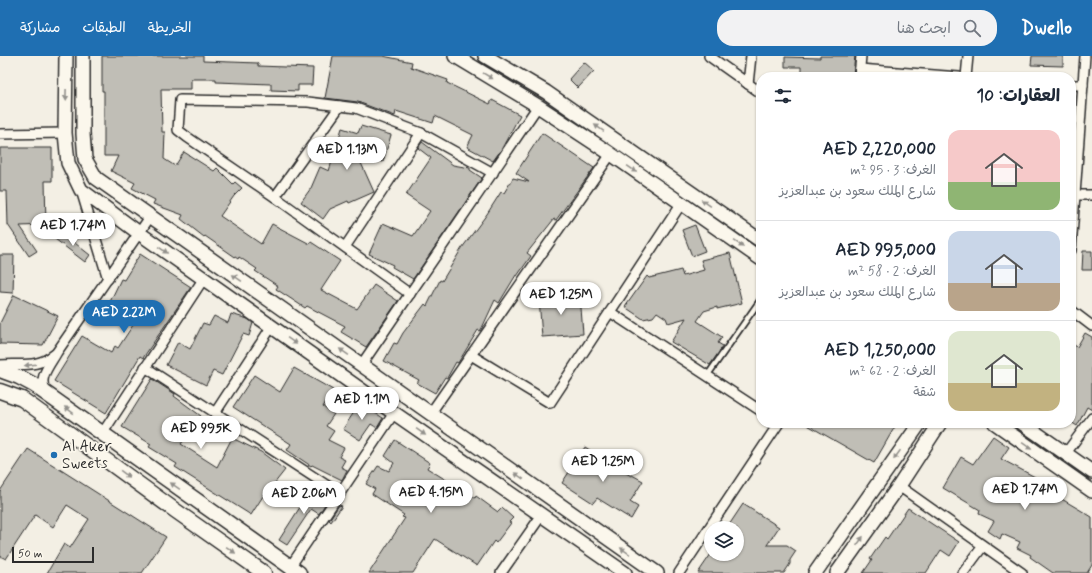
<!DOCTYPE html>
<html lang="ar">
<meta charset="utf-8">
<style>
body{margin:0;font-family:Mynerve,"Playpen Sans Arabic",sans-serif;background:#f2f2f3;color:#1f2937;direction:rtl;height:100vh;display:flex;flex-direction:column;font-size:15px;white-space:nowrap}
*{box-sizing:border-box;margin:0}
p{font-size:13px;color:#747a83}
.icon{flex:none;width:22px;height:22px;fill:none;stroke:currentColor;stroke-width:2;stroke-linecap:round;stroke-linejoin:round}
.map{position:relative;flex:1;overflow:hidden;direction:ltr}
.details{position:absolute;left:756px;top:16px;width:320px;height:356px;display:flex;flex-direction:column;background:#fff;border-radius:16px;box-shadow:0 1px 3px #0004;direction:rtl}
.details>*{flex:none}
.buttons{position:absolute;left:704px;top:465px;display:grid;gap:8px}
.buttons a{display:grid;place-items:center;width:40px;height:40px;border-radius:50%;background:#fff;box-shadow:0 1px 3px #0004;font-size:20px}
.scale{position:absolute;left:12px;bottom:10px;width:82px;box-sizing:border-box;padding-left:4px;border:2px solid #2b2b2b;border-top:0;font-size:11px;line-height:14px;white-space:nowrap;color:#2b2b2b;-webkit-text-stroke:3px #fbf7ec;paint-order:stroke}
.price{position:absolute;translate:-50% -34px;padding:0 9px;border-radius:14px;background:#fff;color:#222;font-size:13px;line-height:26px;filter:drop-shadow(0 1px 2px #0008)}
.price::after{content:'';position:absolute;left:50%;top:24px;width:12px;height:9px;margin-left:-6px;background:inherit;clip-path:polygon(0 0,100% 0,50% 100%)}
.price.active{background:#1f6fb2;color:#fff}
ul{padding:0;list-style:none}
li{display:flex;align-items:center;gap:12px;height:100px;padding:0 16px}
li+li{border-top:1px solid #e0e1e3}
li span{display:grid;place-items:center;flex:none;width:112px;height:80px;border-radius:12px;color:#555}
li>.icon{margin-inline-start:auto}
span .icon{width:48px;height:48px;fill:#fffc;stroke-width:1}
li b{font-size:17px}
h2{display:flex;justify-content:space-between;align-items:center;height:48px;padding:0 16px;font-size:17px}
header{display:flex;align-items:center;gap:24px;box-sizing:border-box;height:56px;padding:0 20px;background:#1f6fb2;color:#fff}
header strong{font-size:19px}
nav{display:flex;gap:22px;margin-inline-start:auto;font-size:14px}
.search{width:280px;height:36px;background:#f2f2f3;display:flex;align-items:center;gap:10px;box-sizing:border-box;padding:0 14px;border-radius:16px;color:#747a83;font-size:15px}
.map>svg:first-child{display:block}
.building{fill:#c0beb6;stroke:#2b2b2b}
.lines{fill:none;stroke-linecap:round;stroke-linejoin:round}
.lane-casing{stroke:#2b2b2b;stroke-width:8}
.street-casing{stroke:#2b2b2b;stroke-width:12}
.secondary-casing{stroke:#2b2b2b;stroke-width:16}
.primary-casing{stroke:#2b2b2b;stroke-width:17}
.lane{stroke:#fbf7ec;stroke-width:4.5}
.street{stroke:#fbf7ec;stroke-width:9}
.secondary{stroke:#fbf7ec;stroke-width:13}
.primary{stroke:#fbf7ec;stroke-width:14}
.oneway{fill:#93918c}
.poi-dot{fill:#1f6fb2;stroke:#fbf7ec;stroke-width:1.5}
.labels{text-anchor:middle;stroke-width:3.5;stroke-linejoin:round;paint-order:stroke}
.poi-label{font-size:15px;fill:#2b2b2b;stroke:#fbf7ec;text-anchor:start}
</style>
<header>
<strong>Dwello</strong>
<div class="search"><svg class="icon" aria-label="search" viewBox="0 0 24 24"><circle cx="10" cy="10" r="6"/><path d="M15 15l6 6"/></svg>ابحث هنا</div>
<nav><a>الخريطة</a><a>الطبقات</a><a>مشاركة</a></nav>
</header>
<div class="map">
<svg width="1092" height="517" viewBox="0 0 1092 517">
<rect width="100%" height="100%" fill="#f3efe4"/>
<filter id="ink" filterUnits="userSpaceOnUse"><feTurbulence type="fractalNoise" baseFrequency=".025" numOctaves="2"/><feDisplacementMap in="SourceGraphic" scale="8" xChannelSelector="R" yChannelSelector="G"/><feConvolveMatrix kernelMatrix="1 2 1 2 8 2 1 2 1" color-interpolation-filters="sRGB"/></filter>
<g filter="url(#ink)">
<g class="building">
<polygon points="102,0 203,0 203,5 258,7 258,10 313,12 312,29 298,29 298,35 271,34 271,28 216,26 216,23 191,23 191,33 161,33 162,76 165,76 164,103 175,110 184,96 214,115 217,112 233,128 235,126 242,132 234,140 220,160 261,188 272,168 310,188 311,186 340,205 321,234 357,253 374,229 398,245 366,291 341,276 345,270 307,250 305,252 276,233 278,230 255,215 257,213 239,201 238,203 205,180 204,181 181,163 183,159 153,148 155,144 132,132 135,127 111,115 118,100 104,100 104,35 102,35"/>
<polygon points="333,0 383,0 412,6 411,11 448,24 447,27 490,48 492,44 520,59 501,94 493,105 467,91 473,79 435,60 433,67 396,55 395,60 358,46 325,42"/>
<polygon points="820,0 855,0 853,19 842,19 842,21 801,21 801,11 785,11 785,1 820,2"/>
<polygon points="1032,0 1063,0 1063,10 1031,9"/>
<polygon points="584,6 594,15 578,32 569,23"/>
<polygon points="361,70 391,79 383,106 357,98 374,136 349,147 348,145 330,153 323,163 301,146 311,132 320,111 329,115 342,72 358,77"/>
<polygon points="542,77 594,112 556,164 554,163 527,197 531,200 517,220 516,219 499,247 495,244 482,272 480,275 478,274 458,307 456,306 447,322 445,321 435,337 417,327 419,324 384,305 394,287 397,288 403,277 425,248 427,250 440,224 442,225 462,192 487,158 501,136 504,137 513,122 529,126 516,117"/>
<polygon points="422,86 453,109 470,112 470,114 482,122 413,223 392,211 393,209 369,198 383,167 413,180 430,155 406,139 431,102 418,92"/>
<polygon points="0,92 52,92 52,125 45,125 46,169 20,170 37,195 29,200 8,169 7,135 0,135"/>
<polygon points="695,169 705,195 692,200 682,174"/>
<polygon points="61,176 90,199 85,206 55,183"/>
<polygon points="1083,195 1092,195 1092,214 1082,214"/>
<polygon points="730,197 742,247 717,253 717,251 704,255 697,265 722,281 718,287 723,290 710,309 671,286 686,262 668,267 666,262 657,256 653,261 643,263 625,251 647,220 649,222 681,214 683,220 704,214 701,204"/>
<polygon points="140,198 191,231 143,302 140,300 106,357 54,325 82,280 111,297 115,290 118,292 135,266 124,260 125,258 108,250 121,223 124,224"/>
<polygon points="0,199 14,199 13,237 0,236"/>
<polygon points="14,239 58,260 43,289 0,288 0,267"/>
<polygon points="580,239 583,278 542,281 539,243"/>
<polygon points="231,258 248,263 253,267 249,280 243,278 222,319 213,315 206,329 166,309 178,286 190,293 203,267 209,269 214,260 228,267"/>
<polygon points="1085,277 1092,281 1092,354 1087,351 1077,370 1071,366 1071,287 1077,291"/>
<polygon points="294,312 333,334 323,351 334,358 326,370 334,375 328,384 344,392 339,401 345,404 341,411 347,414 342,424 312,409 311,410 287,394 291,388 233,351 254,319 280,336"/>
<polygon points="152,323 175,338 174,340 201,360 181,388 217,411 232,382 261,396 285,414 266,438 265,437 251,459 175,411 177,408 149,391 151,388 122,371"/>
<polygon points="360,347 383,362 377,372 371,368 360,384 343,373"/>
<polygon points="804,367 897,367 874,407"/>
<polygon points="993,380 1009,391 1001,403 1035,421 1033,424 1061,440 1060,442 1092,461 1092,509 1087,517 1053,517 1030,501 1031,499 1017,492 1020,486 1002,478 1000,483 988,475 994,465 979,458 980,454 943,432 961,401 973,408"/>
<polygon points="395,384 430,407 427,412 475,442 476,440 498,456 502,452 513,462 509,466 511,467 496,487 494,485 477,510 435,483 413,517 369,517 405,462 402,461 404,459 372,438 375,433 366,428 378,410 389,415 394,407 385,400"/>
<polygon points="585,391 631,420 632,419 643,425 630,446 638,451 631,463 597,442 593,447 562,427"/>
<polygon points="28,393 166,481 142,517 47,517 64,488 70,492 89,463 67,449 53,471 35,459 6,503 0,500 0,435"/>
<polygon points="311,434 327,444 329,442 319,458 311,453 287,489 279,484"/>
<polygon points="743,448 779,471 767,489 787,489 796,495 790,504 790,508 784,517 698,517 711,498 737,498 737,472 727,472"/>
<polygon points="339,449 342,450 331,466 329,464"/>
<polygon points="908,452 959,486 950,500 941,494 926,517 863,517 872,504 870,503 885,481 887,483"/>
</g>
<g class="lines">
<defs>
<polyline id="lane" points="707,320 761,243"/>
<g id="street">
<polyline points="709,0 761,37"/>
<polyline points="860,13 959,21"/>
<polyline points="859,21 861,0"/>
<polyline points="966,21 968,0"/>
<polyline points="748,28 751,0"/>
<polyline points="1071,29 1083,29"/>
<polyline points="0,78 65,77"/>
<polyline points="81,134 108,223"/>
<polyline points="275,141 340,50"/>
<polyline points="1074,144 1075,139 1092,139"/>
<polyline points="345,191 421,77"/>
<polyline points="1071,194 1085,0"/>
<polyline points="410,238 275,141 187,81 178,74 180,44 308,46 356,52 421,77 493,117"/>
<polyline points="1071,254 1092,270"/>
<polyline points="610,256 761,355"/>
<polyline points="471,299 550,347 681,148"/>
<polyline points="362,308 538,50"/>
<path d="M0 309C21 307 36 313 55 298"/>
<polyline points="145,311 340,438"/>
<path d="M47 337C36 323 50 309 57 296L150 161"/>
<polyline points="215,357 272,270"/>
<polyline points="430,358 611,98"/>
<polyline points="102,378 204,222"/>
<polyline points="1066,397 1092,362"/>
<polyline points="899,430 1022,517"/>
<polyline points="290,511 394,357"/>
<polyline points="501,517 541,460"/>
<polyline points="679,517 779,367"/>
<polyline points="963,517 983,490"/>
</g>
<g id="secondary">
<polyline points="66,0 65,77 68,107 81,134 139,177 394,357 625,517"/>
<polyline points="83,0 83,78 85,103 96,122 657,517"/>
<polyline points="455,0 538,50 611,98 761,203"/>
<polyline points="485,0 546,36 761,185"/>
<polyline points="995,367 1092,435"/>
<polyline points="1022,367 1092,416"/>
<polyline points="815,517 920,367"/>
<polyline points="837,517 899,430 940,367"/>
</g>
<g id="primary">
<polyline points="0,314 19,321 34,329 299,517"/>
<polyline points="0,335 22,343 176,455 264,517"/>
</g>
</defs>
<use href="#lane" class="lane-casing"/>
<use href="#street" class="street-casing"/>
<use href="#secondary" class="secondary-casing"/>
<use href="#primary" class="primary-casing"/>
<use href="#lane" class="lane"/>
<use href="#street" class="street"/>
<use href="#secondary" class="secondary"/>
<use href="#primary" class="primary"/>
</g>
<defs><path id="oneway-solid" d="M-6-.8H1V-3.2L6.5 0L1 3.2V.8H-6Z"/></defs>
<g class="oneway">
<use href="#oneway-solid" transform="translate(488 20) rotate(31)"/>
<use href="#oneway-solid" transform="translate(66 39) rotate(91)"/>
<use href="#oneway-solid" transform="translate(599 72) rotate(-145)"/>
<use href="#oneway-solid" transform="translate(632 113) rotate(35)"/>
<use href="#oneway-solid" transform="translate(706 147) rotate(-145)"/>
<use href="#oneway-solid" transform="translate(739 188) rotate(35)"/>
<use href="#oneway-solid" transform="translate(163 194) rotate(35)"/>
<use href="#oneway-solid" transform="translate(237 222) rotate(-145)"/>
<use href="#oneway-solid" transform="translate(292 285) rotate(35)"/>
<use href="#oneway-solid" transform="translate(344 296) rotate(-145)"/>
<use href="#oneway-solid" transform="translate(30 309) rotate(173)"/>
<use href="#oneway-solid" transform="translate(69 354) rotate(-144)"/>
<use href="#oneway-solid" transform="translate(421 376) rotate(35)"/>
<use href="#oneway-solid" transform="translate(1027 390) rotate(35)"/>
<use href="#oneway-solid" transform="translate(897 399) rotate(125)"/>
<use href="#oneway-solid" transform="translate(125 418) rotate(36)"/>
<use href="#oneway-solid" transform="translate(519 420) rotate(-145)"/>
<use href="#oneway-solid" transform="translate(175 430) rotate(-145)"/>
<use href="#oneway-solid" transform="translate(860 485) rotate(-55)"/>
<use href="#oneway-solid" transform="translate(231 494) rotate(35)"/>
<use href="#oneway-solid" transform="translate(625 495) rotate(-145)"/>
</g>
</g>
<circle class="poi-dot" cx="54" cy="399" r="4"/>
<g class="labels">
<g class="poi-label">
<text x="62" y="395">Al Aker<tspan x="62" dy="17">Sweets</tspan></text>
</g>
</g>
</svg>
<div class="buttons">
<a><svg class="icon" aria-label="layers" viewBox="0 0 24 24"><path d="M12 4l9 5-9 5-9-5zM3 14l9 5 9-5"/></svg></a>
</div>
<div class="scale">50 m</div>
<b class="price" style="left:347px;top:115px">AED 1.13M</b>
<b class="price" style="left:73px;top:191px">AED 1.74M</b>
<b class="price" style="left:561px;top:260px">AED 1.25M</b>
<b class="price active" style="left:124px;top:278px">AED 2.22M</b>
<b class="price" style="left:362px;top:365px">AED 1.1M</b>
<b class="price" style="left:201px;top:394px">AED 995K</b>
<b class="price" style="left:603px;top:427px">AED 1.25M</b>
<b class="price" style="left:1025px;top:455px">AED 1.74M</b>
<b class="price" style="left:431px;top:458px">AED 4.15M</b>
<b class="price" style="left:304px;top:459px">AED 2.06M</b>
<section class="details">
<h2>العقارات: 10<svg class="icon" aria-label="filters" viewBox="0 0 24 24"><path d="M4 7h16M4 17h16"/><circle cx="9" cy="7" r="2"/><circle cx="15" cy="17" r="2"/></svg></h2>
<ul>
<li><span style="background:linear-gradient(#f6c9c9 65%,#8fb573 0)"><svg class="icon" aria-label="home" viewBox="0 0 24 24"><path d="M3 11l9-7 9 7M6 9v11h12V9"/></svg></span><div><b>AED 2,220,000</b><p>الغرف: 3 · 95 m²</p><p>شارع الملك سعود بن عبدالعزيز</p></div></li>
<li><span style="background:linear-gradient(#c9d6e8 65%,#b9a48a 0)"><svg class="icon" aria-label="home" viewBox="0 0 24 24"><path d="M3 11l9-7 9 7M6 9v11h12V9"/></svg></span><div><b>AED 995,000</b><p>الغرف: 2 · 58 m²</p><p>شارع الملك سعود بن عبدالعزيز</p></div></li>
<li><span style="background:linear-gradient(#dfe7d0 65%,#c2b280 0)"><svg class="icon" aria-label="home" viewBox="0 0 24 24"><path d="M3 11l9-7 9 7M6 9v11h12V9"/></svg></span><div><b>AED 1,250,000</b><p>الغرف: 2 · 62 m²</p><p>شقة</p></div></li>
</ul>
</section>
</div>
